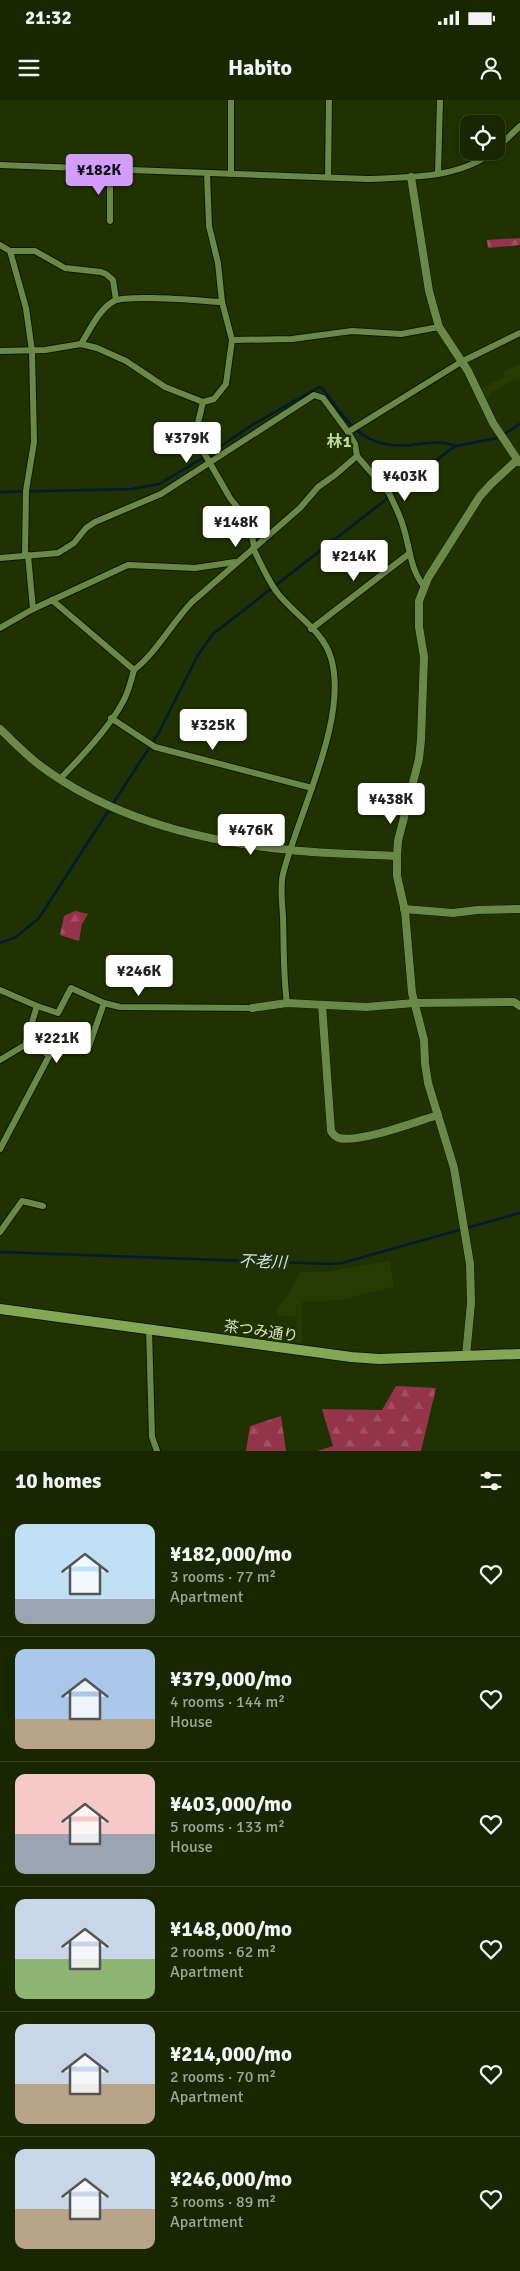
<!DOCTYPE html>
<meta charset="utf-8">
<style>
body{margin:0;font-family:Signika,"Noto Sans JP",sans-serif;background:#212e0b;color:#f1f3f6;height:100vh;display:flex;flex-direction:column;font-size:19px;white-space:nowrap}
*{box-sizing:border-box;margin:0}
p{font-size:16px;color:#9fa599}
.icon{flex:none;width:28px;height:28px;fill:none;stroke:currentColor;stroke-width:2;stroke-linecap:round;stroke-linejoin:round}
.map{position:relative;height:1351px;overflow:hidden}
.details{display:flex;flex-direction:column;background:#182601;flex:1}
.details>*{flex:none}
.tools{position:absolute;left:460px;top:15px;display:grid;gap:10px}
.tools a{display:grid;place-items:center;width:45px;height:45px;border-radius:10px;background:#182601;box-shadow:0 2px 8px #0003,0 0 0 1px #364323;font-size:25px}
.price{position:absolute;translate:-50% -42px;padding:0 11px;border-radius:5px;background:#fff;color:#222;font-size:16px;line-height:32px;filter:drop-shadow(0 1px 2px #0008)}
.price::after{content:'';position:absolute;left:50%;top:30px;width:15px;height:11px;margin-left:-8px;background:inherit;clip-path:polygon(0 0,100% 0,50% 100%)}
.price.active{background:#d29dfd;color:#111}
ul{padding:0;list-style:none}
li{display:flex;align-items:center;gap:15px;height:125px;padding:0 15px}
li+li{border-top:1px solid #364323}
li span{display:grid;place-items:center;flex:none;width:140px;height:100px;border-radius:10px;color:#555}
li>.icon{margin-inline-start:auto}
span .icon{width:60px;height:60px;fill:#fffc;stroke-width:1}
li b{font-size:21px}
h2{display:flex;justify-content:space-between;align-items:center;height:60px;padding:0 15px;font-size:21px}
.status{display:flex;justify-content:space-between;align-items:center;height:35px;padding:0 25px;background:#182601;direction:ltr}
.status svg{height:14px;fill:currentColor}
header{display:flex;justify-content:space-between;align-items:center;height:65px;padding:0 15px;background:#182601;font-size:22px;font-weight:700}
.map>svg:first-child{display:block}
.built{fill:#263b02}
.forest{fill:url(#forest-firs)}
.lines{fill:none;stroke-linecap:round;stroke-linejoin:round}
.stream{stroke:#041b31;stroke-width:2.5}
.minor-casing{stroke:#0c1800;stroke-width:8}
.tertiary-casing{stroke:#0c1800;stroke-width:9}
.primary-casing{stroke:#0c1800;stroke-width:12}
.minor{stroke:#6c8849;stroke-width:6}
.tertiary{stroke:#6c8849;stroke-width:8}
.primary{stroke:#83a754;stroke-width:10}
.labels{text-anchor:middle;stroke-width:5;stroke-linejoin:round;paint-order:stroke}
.street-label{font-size:15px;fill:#d7e7c7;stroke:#203201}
.neighbourhood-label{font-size:16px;font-weight:bold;fill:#bcdb99;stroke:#203201}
.water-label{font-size:16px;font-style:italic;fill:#d1e3f6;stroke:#203201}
</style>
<div class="status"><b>21:32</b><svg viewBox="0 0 49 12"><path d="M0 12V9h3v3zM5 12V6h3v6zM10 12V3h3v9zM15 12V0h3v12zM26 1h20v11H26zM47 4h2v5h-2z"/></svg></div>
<header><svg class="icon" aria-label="menu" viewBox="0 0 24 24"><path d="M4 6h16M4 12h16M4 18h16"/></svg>Habito<svg class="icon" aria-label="person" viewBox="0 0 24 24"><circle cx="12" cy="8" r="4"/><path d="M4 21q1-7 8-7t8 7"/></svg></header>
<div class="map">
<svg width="520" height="1351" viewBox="0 0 520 1351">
<defs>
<pattern id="forest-firs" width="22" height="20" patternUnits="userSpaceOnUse" patternTransform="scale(1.25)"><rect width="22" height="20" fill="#94344b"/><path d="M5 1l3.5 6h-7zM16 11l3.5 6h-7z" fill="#a25163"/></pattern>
</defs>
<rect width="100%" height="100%" fill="#203201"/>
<g class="built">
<polygon points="520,264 520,281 518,278 493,291 487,300 482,288 505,277 503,272"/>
<polygon points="390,1161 394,1187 339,1200 302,1202 302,1244 296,1243 296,1217 278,1215 277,1208 287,1197 301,1172 326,1172"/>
</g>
<g class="forest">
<polygon points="520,138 520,145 488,148 487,140"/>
<polygon points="75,811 88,814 82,824 79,841 60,835 64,816"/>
<polygon points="396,1286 436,1288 421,1351 317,1351 333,1346 322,1309 382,1310"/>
<polygon points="281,1316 286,1351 246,1351 250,1326"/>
</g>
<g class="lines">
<g class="stream">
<polyline points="506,333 520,324"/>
<path d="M0 392 132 389 159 384 203 358 252 325 319 287 323 289C348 323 363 350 411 345 428 343 440 340 456 346"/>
<polyline points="0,843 16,837 39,818 158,634 198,555 213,534 451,349 456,346 497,338"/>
<polyline points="0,1152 330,1164 342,1163 520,1113"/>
</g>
<defs>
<g id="minor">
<polyline points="496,49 520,26"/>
<path d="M0 65 367 79C409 77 459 79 494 51"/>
<polyline points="231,74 231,0"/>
<polyline points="438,74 440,0"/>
<polyline points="328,77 329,0"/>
<polyline points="110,121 110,70"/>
<polyline points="0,145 10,151 26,208 32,251 34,342 26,391 25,454"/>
<polyline points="10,151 35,151 65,168 101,172 106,174 113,180 116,200"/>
<polyline points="232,240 292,239 352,231 401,234 439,227"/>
<path d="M81 244C90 230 99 209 114 201 129 194 202 201 222 202"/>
<polyline points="0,251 45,250 81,244 97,248 126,261 165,287 203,302 214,299 226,284 232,240 222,202 218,163 209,126 207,73"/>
<polyline points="203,302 197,327 203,351 230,398 249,422 254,446"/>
<path d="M253 448C260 462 267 478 276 491 293 514 323 530 331 558 349 618 298 714 283 774 280 787 282 802 283 816 284 845 283 874 287 903"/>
<polyline points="28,455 33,509"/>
<polyline points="0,458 58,453 74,443 86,428 95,422 161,394 314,295 323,298 348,332"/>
<path d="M424 486C410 470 410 447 403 426 400 415 394 404 389 393L357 356 355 344 348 332 461 262 520 233"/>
<path d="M52 500 134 570C157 552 171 524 192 502L300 408 318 387 335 375 357 356"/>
<polyline points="0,528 33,509 128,465 195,468 235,462"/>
<polyline points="311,529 410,453"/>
<polyline points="111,618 155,647 312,688"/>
<path d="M60 679C81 657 116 621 127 593 130 585 132 577 134 570"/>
<polyline points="0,890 37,906 25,945 0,960"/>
<polyline points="37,906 58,913 71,888 104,903 120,907 252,908"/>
<polyline points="26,942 50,955"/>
<polyline points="0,1049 57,941 64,938 89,946 104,903"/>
<polyline points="0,1132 22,1101 43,1106"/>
<polyline points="149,1230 152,1337 157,1351"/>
</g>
<g id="tertiary">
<polyline points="411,77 429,191 439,227 468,271 493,323 519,362"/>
<path d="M0 629C14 642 27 656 42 667 113 719 205 742 291 750 326 754 362 754 397 756"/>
<polyline points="404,809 453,813 477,810 520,809"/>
<path d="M322 905 331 1031C333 1034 335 1037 339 1038 360 1043 415 1022 438 1015"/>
<polyline points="252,908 287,903 366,907 414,903 514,902 520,906"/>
<polyline points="466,1256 471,1203 470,1164 454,1068 428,983 425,963 424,940 412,893 405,811 397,776 397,756 398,741 419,659 421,640 424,557 419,527 419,501 428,478 480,396 491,384 517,360"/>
</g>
<polyline id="primary" points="0,1209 351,1257 379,1259 520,1254"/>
</defs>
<use href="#minor" class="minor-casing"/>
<use href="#tertiary" class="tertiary-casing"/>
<use href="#primary" class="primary-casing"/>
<use href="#minor" class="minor"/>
<use href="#tertiary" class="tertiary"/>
<use href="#primary" class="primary"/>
</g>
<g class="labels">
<g class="street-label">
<text transform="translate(261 1231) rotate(8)" y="5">茶つみ通り</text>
</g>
<g class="neighbourhood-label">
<text x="339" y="347">林1</text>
</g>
<g class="water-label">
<text transform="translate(263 1161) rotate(2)" y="6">不老川</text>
</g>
</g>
</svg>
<div class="tools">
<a><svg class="icon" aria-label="locate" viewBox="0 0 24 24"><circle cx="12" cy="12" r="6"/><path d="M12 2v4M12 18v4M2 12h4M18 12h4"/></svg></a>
</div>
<b class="price active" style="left:99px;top:96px">¥182K</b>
<b class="price" style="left:187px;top:364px">¥379K</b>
<b class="price" style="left:405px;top:402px">¥403K</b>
<b class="price" style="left:236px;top:448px">¥148K</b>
<b class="price" style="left:354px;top:482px">¥214K</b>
<b class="price" style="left:213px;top:651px">¥325K</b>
<b class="price" style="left:391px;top:725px">¥438K</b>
<b class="price" style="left:251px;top:756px">¥476K</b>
<b class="price" style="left:139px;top:897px">¥246K</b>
<b class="price" style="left:57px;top:964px">¥221K</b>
</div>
<section class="details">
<h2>10 homes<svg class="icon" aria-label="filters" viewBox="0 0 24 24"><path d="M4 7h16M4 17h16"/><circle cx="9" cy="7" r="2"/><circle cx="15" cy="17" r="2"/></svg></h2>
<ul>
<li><span style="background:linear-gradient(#bfe0f5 75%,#9aa5b1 0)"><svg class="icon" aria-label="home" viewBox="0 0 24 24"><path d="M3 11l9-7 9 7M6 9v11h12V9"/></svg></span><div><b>¥182,000/mo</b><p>3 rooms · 77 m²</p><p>Apartment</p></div><svg class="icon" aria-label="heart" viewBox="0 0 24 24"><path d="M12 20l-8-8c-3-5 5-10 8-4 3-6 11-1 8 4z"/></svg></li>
<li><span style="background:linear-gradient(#a9c7e8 70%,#b9a48a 0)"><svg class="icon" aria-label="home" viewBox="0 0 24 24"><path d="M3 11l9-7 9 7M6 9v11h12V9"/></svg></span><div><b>¥379,000/mo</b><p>4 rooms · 144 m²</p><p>House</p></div><svg class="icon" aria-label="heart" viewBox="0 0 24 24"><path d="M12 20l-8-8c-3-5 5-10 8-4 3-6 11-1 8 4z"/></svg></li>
<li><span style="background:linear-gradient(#f6c9c9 60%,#9aa5b1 0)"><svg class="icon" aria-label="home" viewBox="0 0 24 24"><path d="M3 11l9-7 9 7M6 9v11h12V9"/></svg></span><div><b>¥403,000/mo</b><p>5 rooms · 133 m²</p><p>House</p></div><svg class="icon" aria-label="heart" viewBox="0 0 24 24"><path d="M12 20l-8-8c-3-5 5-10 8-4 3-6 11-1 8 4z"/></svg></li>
<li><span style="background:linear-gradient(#c9d6e8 60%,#8fb573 0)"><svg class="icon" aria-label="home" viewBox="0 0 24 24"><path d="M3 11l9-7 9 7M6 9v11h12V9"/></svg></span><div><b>¥148,000/mo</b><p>2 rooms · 62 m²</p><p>Apartment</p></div><svg class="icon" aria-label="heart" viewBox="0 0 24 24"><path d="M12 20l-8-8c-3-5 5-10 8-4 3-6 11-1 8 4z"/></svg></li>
<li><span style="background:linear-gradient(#c9d6e8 60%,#b9a48a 0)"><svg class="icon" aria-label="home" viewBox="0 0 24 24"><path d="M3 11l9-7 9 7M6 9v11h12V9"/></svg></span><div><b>¥214,000/mo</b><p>2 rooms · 70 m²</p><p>Apartment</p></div><svg class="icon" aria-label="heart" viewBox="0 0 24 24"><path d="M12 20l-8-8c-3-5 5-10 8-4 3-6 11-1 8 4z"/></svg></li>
<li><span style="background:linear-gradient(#c9d6e8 60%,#b9a48a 0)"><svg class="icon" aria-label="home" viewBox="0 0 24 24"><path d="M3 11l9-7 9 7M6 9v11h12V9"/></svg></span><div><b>¥246,000/mo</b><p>3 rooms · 89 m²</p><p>Apartment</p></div><svg class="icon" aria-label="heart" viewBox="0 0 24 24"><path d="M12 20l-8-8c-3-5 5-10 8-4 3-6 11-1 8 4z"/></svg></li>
</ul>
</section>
